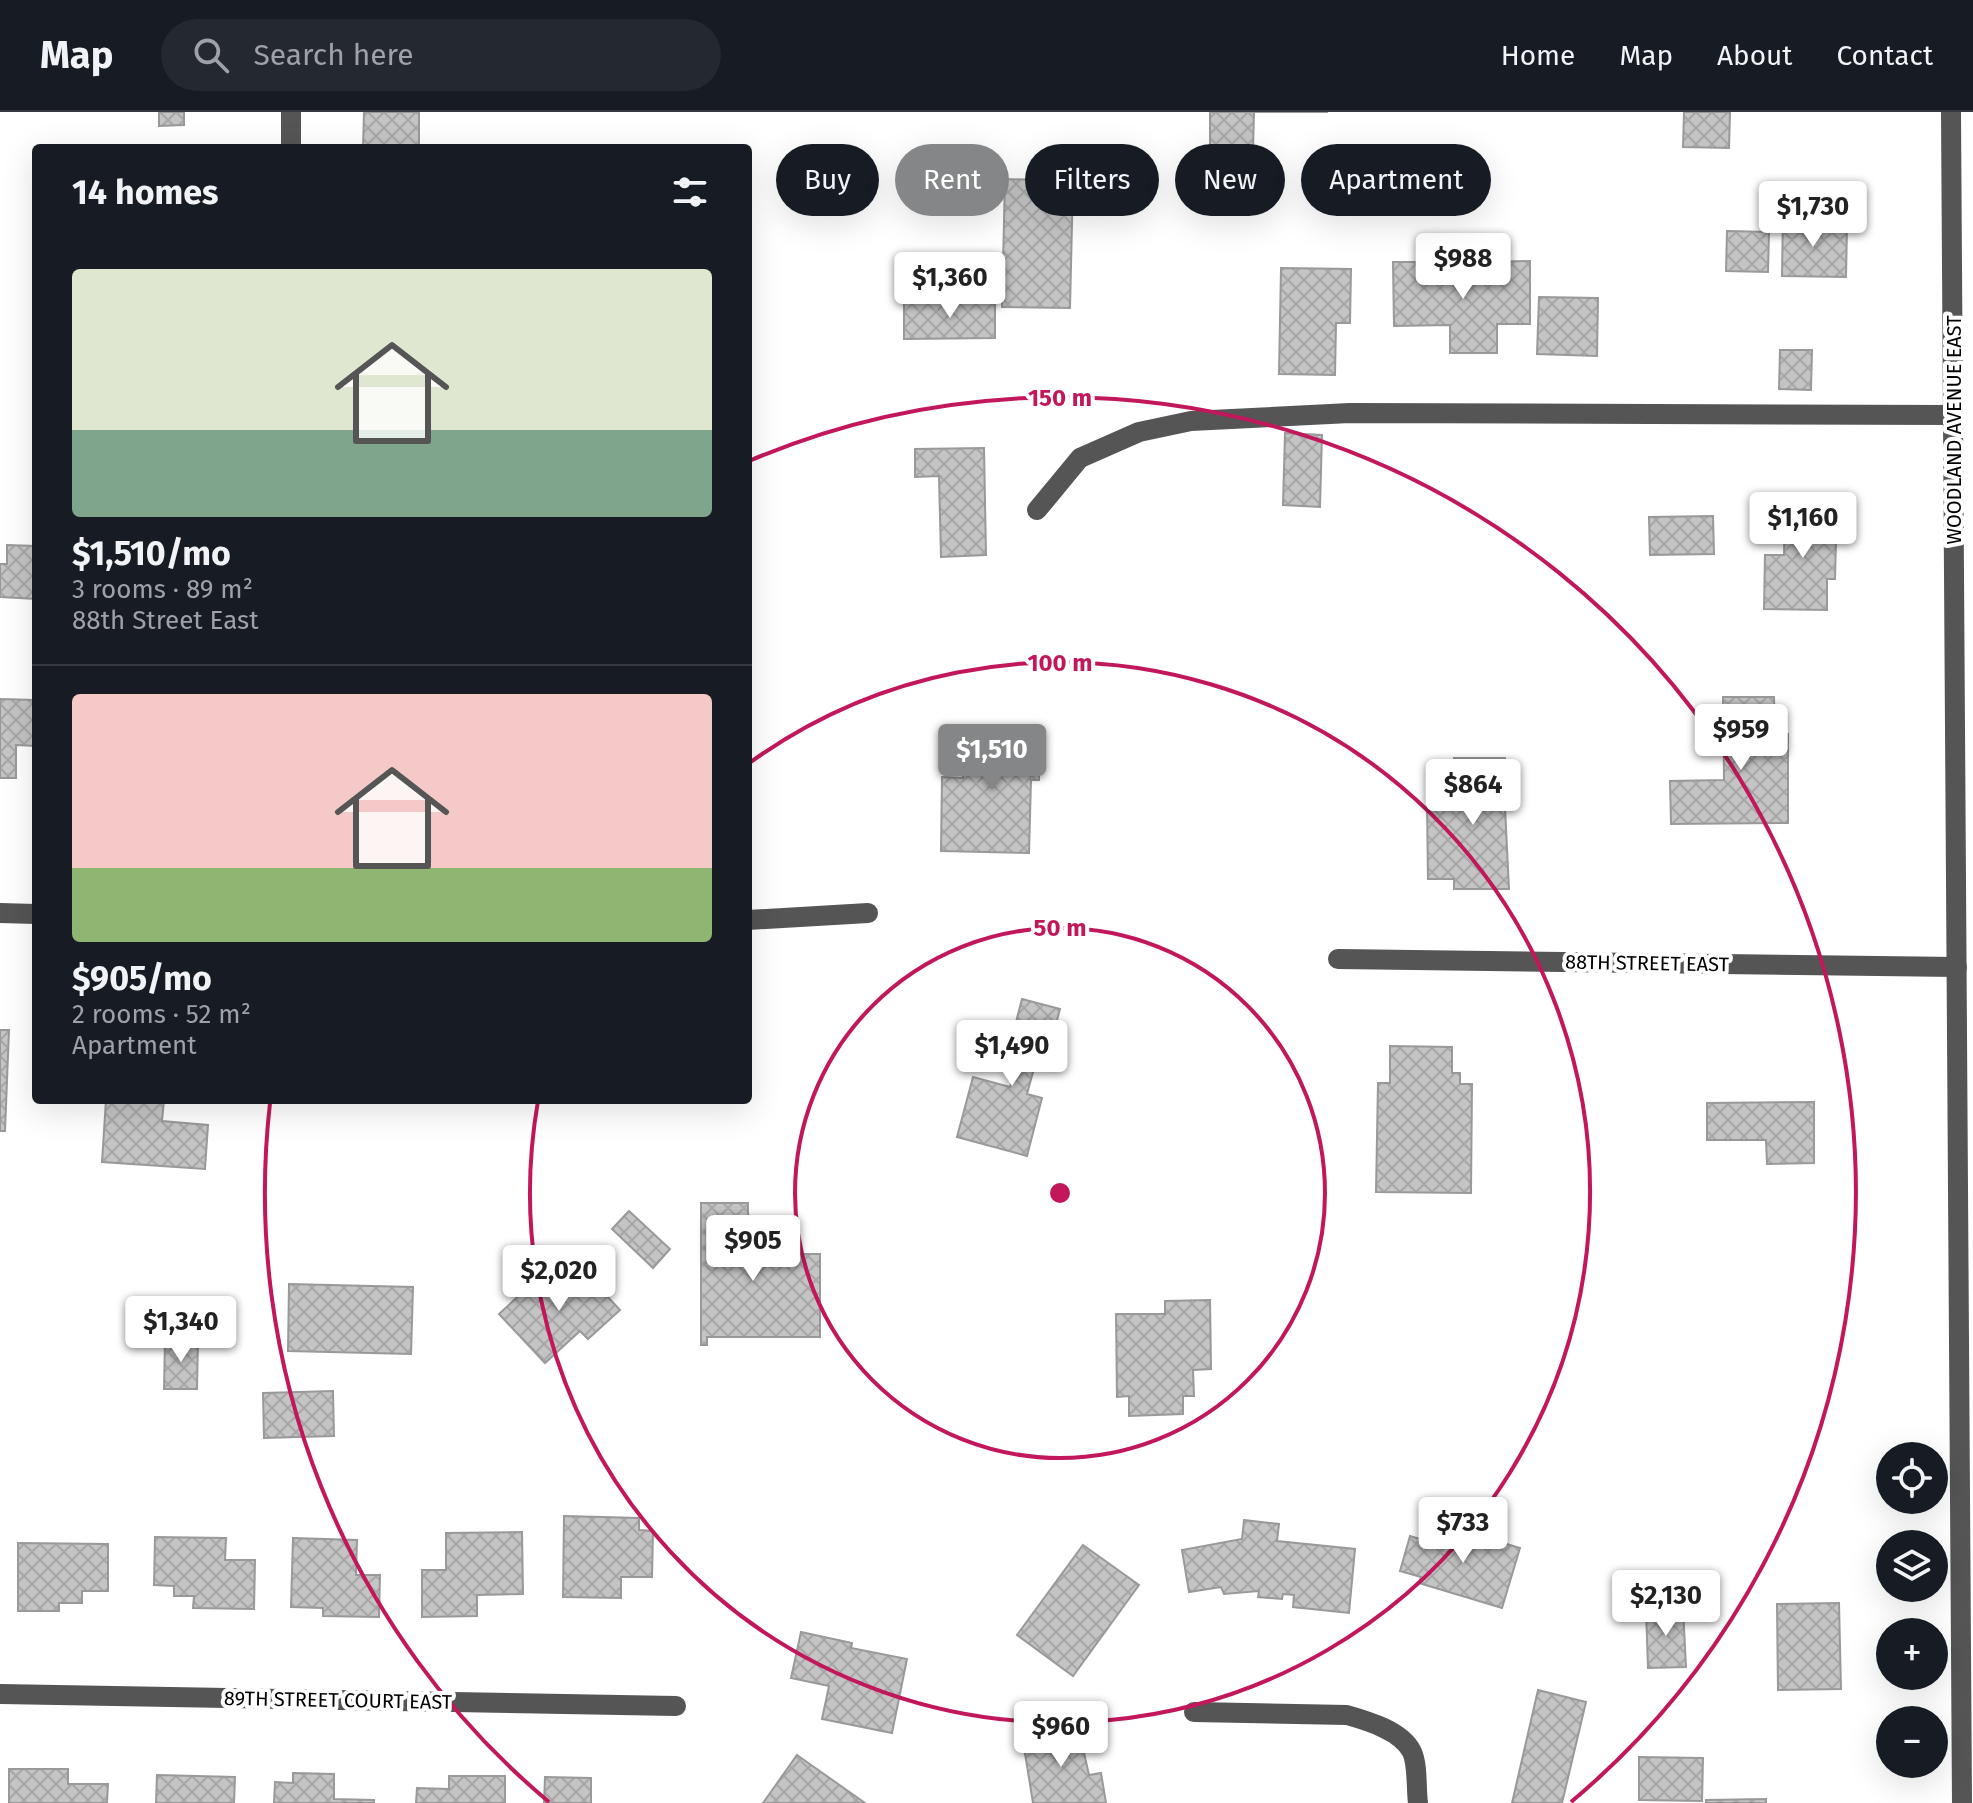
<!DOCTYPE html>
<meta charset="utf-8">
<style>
body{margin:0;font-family:"Fira Sans",sans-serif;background:#242831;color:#f1f3f6;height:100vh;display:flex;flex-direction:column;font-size:30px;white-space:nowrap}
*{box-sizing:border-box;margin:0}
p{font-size:26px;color:#9ea1a6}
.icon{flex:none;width:44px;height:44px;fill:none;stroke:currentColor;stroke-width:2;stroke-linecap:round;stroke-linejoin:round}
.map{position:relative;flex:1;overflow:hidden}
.panel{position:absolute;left:32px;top:32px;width:720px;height:960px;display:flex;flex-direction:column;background:#171b24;border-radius:8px;box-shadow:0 8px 32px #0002}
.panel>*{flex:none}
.guide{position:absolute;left:776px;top:32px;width:760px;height:72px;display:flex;gap:16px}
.controls{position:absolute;left:1876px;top:1330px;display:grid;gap:16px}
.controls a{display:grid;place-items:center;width:72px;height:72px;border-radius:50%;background:#171b24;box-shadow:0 8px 32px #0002;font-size:40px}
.price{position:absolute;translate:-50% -68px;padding:0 18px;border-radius:8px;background:#fff;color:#222;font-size:26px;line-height:52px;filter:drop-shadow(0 2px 4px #0008)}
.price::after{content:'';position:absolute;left:50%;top:48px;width:24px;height:18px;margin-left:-12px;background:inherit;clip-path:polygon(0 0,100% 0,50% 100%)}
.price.current{background:#858687;color:#fff}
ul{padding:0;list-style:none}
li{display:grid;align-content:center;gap:16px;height:424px;padding:0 40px}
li+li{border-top:2px solid #363941}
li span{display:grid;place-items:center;height:248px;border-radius:8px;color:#555}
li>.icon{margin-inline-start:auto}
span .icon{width:144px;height:144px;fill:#fffc;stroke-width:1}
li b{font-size:34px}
h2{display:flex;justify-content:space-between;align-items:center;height:96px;padding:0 40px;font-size:34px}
.chip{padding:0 28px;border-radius:36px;background:#171b24;box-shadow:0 8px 32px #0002;font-size:28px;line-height:72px}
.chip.current{background:#858687;color:#fff}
header{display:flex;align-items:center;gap:48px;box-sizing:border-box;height:112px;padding:0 40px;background:#171b24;border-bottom:2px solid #363941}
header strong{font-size:38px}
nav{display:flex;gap:44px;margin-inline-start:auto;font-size:28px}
.search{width:560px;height:72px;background:#242831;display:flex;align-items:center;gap:20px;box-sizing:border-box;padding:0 28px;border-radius:44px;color:#9ea1a6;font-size:30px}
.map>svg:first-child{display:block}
.building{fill:url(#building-cross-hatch);stroke:#999;stroke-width:2}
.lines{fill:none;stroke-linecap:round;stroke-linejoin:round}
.minor{stroke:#555;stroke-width:20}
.ring{fill:none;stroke:#c2185b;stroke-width:4}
.labels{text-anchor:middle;stroke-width:8;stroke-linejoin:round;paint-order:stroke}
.street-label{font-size:20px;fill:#000;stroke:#fff}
.centre{fill:#c2185b;stroke:#fff;stroke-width:4}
.ring-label{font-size:24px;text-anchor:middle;font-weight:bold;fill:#c2185b;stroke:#fff;stroke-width:8;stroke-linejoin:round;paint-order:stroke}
</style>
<header>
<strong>Map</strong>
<div class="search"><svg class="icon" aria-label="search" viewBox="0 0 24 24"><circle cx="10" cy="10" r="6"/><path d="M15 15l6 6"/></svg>Search here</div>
<nav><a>Home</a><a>Map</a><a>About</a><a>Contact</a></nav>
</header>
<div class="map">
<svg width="1973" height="1691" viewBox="0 0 1973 1691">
<defs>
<pattern id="building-cross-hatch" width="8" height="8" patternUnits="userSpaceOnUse" patternTransform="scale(2)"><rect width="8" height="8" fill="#c4c4c4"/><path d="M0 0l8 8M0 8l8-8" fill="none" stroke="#a7a7a7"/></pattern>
</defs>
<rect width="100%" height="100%" fill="#fff"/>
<g class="building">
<polygon points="159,0 184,0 184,13 159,14"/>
<polygon points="364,0 419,0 419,36 363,36"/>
<polygon points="1210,0 1328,0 1254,0 1253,38 1210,38"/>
<polygon points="1684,0 1730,0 1729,36 1683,35"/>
<polygon points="1005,67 1073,69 1070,196 1002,195"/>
<polygon points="1783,102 1812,103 1811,115 1847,115 1846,165 1782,164"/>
<polygon points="1727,119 1769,120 1768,160 1726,159"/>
<polygon points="1530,149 1530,212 1497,212 1497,241 1450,241 1450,213 1394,214 1393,150 1445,150 1446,163 1486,163 1486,150"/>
<polygon points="1281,156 1351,157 1350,211 1336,211 1335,263 1279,262"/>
<polygon points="1539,185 1598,186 1597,244 1537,242"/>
<polygon points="995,189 995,226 904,227 904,191"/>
<polygon points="1780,238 1812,238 1811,278 1779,277"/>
<polygon points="1285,321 1322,323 1320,395 1283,393"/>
<polygon points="984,336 986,443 941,445 939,364 915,365 915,337"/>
<polygon points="1785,392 1837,393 1835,467 1827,467 1827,498 1764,497 1765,443 1784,443"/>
<polygon points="1713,404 1714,442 1650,443 1649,405"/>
<polygon points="7,433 36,434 36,487 0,485 0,452 7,452"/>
<polygon points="1723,585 1774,585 1775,622 1788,622 1788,711 1671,712 1670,669 1724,668"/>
<polygon points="0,587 36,588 36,634 16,633 16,666 0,666"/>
<polygon points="964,614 1040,616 1039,668 1031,668 1029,741 941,739 942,665 963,666"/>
<polygon points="1454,646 1505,646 1505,665 1514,665 1514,695 1505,695 1509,777 1454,777 1454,767 1428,767 1427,694 1454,694"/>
<polygon points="1022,887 1060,897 1047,944 1038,942 1027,982 1042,986 1027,1044 957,1025 973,965 1010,975 1021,936 1010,933"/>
<polygon points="0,918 9,918 5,1019 0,1019"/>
<polygon points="1390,934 1452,935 1452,961 1460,961 1460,972 1472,972 1471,1081 1376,1080 1378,971 1390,971"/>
<polygon points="106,988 164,988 162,1009 208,1013 205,1057 102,1050"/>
<polygon points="1814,990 1814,1051 1767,1052 1766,1028 1707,1028 1707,991"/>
<polygon points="701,1091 748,1091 748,1142 820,1142 820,1225 707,1225 707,1233 701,1233"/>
<polygon points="629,1099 670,1137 653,1156 612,1117"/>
<polygon points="578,1153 620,1198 588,1227 580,1219 545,1251 499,1202 537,1167 549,1179"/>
<polygon points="289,1172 413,1175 411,1242 288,1239"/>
<polygon points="1210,1188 1211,1257 1193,1258 1194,1284 1183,1284 1183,1302 1129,1304 1129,1284 1117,1285 1116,1202 1165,1202 1165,1189"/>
<polygon points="165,1227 198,1228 197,1277 164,1277"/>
<polygon points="333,1279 334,1324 264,1326 263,1281"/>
<polygon points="564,1404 639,1406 639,1418 653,1419 652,1465 621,1465 621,1486 563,1485"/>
<polygon points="1244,1408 1279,1412 1277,1429 1355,1437 1349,1501 1293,1495 1294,1483 1283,1482 1282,1487 1258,1485 1259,1479 1224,1482 1221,1475 1189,1480 1182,1438 1242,1427"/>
<polygon points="1439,1412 1520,1436 1502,1496 1419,1471 1421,1465 1400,1459 1410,1424 1433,1431"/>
<polygon points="522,1420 523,1482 477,1483 477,1504 422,1505 422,1458 446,1458 446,1421"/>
<polygon points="155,1425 226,1426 225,1448 255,1448 254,1497 193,1496 194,1484 174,1484 174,1474 154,1473"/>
<polygon points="293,1426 357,1428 356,1463 380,1463 379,1505 323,1504 323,1496 291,1495"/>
<polygon points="18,1431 108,1432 108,1479 82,1479 82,1491 59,1491 59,1499 18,1499"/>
<polygon points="1083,1433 1139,1473 1073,1564 1017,1523"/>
<polygon points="1839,1491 1841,1577 1778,1578 1777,1492"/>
<polygon points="1683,1496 1686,1555 1648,1556 1646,1498"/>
<polygon points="801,1520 852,1531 851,1536 907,1547 892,1621 822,1607 829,1574 791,1566"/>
<polygon points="1538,1578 1586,1590 1562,1691 1512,1691"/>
<polygon points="1078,1614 1089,1663 1101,1661 1106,1691 1033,1691 1022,1623"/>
<polygon points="797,1643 865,1691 763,1691"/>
<polygon points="1639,1645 1703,1646 1702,1689 1639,1688"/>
<polygon points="9,1657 68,1657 68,1672 108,1672 107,1691 9,1691"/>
<polygon points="293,1661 334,1662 334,1687 374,1688 374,1691 274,1691 275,1670 293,1671"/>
<polygon points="157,1663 235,1665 234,1691 156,1691"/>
<polygon points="449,1664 505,1664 505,1691 416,1691 417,1676 449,1677"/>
<polygon points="545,1665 591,1666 591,1691 544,1691"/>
<polygon points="1766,1687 1766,1691 1706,1691 1706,1688"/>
</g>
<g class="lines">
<g class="minor">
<polyline points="291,0 291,36"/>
<polyline points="1951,0 1962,1691"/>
<polyline points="1037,398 1080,346 1139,320 1191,309 1350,301 1954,303"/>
<polyline points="0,801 36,802"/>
<polyline points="748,808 868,801"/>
<polyline points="1338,847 1957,855"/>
<polyline points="0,1582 676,1594"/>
<path d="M1194 1600 1347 1603C1368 1609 1402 1619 1412 1640 1418 1653 1416 1677 1418 1691"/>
</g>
</g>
<g class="ring">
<circle cx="1060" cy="1081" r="265"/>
<path d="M748 652A530 530 0 1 1 538 989"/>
<path d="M549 1690A795 795 0 0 1 270 991M749 349A795 795 0 0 1 1571 1690"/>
</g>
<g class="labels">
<g class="street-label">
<text transform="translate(1954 318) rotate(-90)" y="7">WOODLAND AVENUE EAST</text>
<text transform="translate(1647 851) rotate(1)" y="7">88TH STREET EAST</text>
<text transform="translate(338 1588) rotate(1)" y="7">89TH STREET COURT EAST</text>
</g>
</g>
<circle cx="1060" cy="1081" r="12" class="centre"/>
<g class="ring-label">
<text x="1060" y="294">150 m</text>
<text x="1060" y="559">100 m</text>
<text x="1060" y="824">50 m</text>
</g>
</svg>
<div class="controls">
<a><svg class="icon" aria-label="locate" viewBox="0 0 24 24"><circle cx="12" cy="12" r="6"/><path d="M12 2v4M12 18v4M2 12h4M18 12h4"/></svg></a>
<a><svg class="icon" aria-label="layers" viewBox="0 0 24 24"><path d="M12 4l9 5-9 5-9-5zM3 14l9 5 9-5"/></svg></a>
<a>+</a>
<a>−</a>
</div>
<b class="price" style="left:1813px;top:137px">$1,730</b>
<b class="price" style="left:1463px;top:189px">$988</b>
<b class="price" style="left:950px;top:208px">$1,360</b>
<b class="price" style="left:1803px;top:448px">$1,160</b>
<b class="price" style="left:1741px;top:660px">$959</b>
<b class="price current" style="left:992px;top:680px">$1,510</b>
<b class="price" style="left:1473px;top:715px">$864</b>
<b class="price" style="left:1012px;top:976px">$1,490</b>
<b class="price" style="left:753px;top:1171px">$905</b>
<b class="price" style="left:559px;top:1201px">$2,020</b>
<b class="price" style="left:181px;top:1252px">$1,340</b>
<b class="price" style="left:1463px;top:1453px">$733</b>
<b class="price" style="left:1666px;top:1526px">$2,130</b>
<b class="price" style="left:1061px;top:1657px">$960</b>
<div class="guide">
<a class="chip">Buy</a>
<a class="chip current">Rent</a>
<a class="chip">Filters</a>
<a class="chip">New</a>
<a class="chip">Apartment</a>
</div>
<section class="panel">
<h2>14 homes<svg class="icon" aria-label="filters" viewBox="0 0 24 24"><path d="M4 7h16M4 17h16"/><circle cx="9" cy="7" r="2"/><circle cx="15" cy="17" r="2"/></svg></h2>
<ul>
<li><span style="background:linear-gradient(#dfe7d0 65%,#7fa58c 0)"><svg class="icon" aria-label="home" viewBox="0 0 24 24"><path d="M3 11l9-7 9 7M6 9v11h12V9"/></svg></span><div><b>$1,510/mo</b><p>3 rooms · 89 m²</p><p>88th Street East</p></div></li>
<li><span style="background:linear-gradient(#f6c9c9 70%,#8fb573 0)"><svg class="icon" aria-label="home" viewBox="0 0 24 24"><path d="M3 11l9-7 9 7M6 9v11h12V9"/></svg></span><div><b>$905/mo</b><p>2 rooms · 52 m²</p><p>Apartment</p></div></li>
</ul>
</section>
</div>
